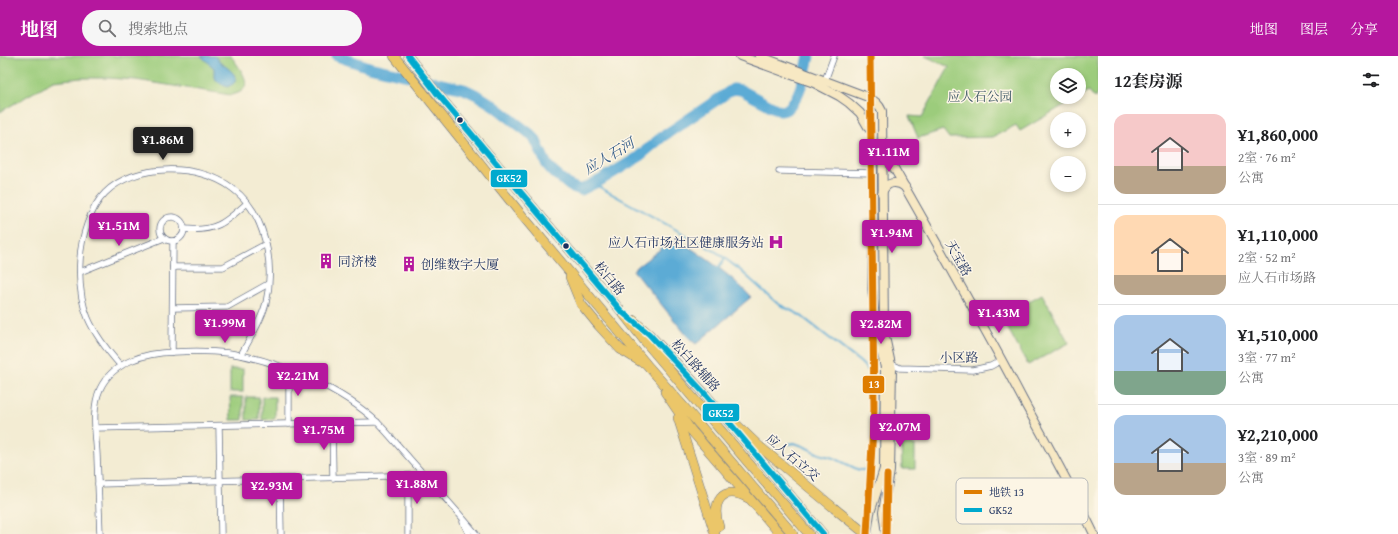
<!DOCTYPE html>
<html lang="zh">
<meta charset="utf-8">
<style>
body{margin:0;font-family:"Gentium Book Plus","Noto Serif SC",serif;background:#f6f6f6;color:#202124;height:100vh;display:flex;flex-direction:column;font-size:15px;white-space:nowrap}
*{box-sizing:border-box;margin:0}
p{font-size:13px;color:#757577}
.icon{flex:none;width:22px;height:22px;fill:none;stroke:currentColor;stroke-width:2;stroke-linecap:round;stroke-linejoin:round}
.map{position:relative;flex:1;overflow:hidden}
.sheet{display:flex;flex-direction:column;background:#fff;width:300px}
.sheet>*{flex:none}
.controls{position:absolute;left:1050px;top:12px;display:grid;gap:8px}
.controls a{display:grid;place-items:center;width:36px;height:36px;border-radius:50%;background:#fff;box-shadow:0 2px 6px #0003;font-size:20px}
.price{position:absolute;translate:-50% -34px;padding:0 9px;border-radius:4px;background:#b5179e;color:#fff;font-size:13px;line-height:26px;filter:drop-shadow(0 1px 2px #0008)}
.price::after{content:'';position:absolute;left:50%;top:24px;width:12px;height:9px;margin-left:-6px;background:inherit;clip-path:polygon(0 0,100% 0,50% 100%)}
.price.current{background:#222;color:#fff}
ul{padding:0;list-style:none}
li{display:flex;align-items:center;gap:12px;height:100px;padding:0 16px}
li+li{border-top:1px solid #e0e0e0}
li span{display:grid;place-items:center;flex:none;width:112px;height:80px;border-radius:12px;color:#555}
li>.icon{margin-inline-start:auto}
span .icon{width:48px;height:48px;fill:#fffc;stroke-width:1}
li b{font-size:17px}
h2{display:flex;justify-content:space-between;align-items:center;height:48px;padding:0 16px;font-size:17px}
header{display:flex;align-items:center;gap:24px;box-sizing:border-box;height:56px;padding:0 20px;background:#b5179e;color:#fff}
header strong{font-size:19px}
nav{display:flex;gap:22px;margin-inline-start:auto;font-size:14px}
.search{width:280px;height:36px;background:#f6f6f6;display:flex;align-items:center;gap:10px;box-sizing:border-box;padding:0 14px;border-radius:22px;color:#757577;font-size:15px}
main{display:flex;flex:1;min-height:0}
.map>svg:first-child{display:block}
.green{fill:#9ccc7b;stroke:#5c7e6c}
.water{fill:#5babd5;stroke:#3b6d9a}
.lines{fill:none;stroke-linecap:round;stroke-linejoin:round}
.stream{stroke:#5babd5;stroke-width:2}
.river{stroke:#5babd5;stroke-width:11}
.street-casing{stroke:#677187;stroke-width:7}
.secondary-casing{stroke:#677187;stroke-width:10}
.primary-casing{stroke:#677187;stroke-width:10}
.street{stroke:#fff;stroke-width:5.5}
.secondary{stroke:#f7e8c3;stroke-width:8}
.primary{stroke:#ebc669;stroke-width:9}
.primary-bridge-casing{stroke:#677187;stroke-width:10;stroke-linecap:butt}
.primary-bridge{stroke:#ebc669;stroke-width:9}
.bus-1-casing{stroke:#fcf5e5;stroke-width:9}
.bus-1{stroke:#00a9ce;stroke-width:6}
.metro-1-casing{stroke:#fcf5e5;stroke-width:10}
.metro-1{stroke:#de7c00;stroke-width:7}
.bus-dot{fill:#1b2f5e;stroke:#fcf5e5;stroke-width:1.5}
.labels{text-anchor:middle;stroke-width:3;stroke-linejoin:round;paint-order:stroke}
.park-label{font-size:13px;fill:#3b5665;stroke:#fcf5e5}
.poi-label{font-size:13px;fill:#1b2f5e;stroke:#fcf5e5;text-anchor:start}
.street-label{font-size:13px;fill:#1b2f5e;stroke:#fcf5e5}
.water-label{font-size:14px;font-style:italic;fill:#315a88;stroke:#fcf5e5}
.key{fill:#fcf5e5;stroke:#b8babc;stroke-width:1}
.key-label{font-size:11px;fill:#1b2f5e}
.line-badge{stroke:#fcf5e5;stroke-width:1.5}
.badge-label{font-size:11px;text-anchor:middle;font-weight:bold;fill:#fff}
</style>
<header>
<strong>地图</strong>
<div class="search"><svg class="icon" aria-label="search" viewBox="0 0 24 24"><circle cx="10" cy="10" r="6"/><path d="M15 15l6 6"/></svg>搜索地点</div>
<nav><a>地图</a><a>图层</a><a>分享</a></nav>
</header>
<main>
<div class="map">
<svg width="1098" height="478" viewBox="0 0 1098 478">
<rect width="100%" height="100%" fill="#fcf5e5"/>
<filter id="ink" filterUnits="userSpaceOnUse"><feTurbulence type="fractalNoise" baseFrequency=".025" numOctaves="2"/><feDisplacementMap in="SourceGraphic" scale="8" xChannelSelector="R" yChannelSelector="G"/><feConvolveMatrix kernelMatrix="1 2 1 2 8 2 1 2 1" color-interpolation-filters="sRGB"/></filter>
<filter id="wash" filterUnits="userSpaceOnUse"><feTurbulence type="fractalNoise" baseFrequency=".012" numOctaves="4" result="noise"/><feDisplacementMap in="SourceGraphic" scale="16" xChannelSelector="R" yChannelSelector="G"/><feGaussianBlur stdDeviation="0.9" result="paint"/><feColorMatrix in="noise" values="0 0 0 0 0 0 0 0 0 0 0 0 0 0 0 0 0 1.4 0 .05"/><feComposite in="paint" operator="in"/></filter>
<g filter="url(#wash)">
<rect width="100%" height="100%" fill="#f3ecd3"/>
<g class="green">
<path d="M0 0H231C240 13 259 34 231 39L136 24 108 22H81L53 25 0 56Z"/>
<polygon points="925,0 1098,0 1098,35 1095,42 1089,35 1079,41 1079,19 1057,19 1057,41 1078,41 1020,75 1016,69 993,81 949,82 943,74 918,82 909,60 922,61 949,11"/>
<polygon points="1042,238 1069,287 1028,309 1001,260"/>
<rect x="230" y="313" width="13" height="23"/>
<polygon points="230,341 243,341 243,364 231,364"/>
<rect x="246" y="341" width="13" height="23"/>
<polygon points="262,341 275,341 275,363 262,364"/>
<polygon points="901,389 915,389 915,413 902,413"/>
</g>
<g class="water">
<path d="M201 0C204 0 211 0 214 0 216 1 219 5 221 7 229 13 246 24 227 31L221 28 214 22V12Z"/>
<path d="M675 182C702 199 729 217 751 241L696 288 688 281 633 214Z"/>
</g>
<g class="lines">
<g class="stream">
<polyline points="594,128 718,197 740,214 778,248 800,259 860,306 870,316 874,324 876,340 876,383 872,404 868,411 864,414 859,414 834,402 819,398 803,390 794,387 788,388"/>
<polyline points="718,212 725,202"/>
</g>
<path class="river" d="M337 0 369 11 464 33 477 39 493 49 529 77 535 83 547 109 553 116 570 130 581 134 601 124 637 102 662 81 733 33 741 34 780 55C798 56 806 13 809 0"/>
</g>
</g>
<g filter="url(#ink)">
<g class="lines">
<defs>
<g id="street">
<polyline points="824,27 834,0"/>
<polyline points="779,115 873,117"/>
<circle cx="172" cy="173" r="12"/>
<path d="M184 173C215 176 225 167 247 147"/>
<polyline points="173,211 223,211 266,188"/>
<polyline points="80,216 164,182"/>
<polyline points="173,252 227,251 268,228"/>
<polyline points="172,296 173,185"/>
<polyline points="891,308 900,312 973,314 991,310 1002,304"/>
<path d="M121 310C90 275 77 251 80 204 81 182 90 152 105 137 134 107 200 107 232 132 266 157 275 208 266 247 261 266 250 282 241 299"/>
<polyline points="332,367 333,422"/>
<polyline points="289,368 289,314"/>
<polyline points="219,370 221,478"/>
<polyline points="95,372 377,366"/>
<polyline points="408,420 408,478"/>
<polyline points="280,423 281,478"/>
<polyline points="98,428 425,419"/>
<polyline points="463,466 469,478"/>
<path d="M100 478C99 452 98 426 97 399 96 379 91 353 100 333 113 305 146 297 174 296 192 295 211 295 229 297 277 304 343 333 378 367 389 378 399 391 410 403 432 428 455 452 476 478"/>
</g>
<g id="secondary">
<polyline points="740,0 814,27 839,40 849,47 860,57 871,76 873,117 872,233 875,263 885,312 884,413 870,457 867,478"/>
<path d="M759 0 868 41C875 45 879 48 882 55L884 276 892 313 890 415 883 456 886 478"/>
<path d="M882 91C930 175 978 259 1023 344 1047 388 1072 432 1094 478"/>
<path d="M882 137C886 126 896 124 905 131"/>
</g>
<g id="primary">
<polyline points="394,0 516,152 647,309 692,360 793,478"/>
<polyline points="408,0 436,36 621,255 643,283 809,478"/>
<polyline points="570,221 581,248 599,270 620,293 641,306"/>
<polyline points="633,264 649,278 706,339 823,478"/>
<polyline points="665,336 690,373 780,478"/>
<polyline points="678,362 715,478"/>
<polyline points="737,369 759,390 834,452"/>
<path d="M719 471C711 446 722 428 748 442"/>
</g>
</defs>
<use href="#street" class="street-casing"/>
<use href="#secondary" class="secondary-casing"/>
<use href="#primary" class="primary-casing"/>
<use href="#street" class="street"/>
<use href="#secondary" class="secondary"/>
<use href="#primary" class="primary"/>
<defs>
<polyline id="primary-bridge" points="834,452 866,478"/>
</defs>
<use href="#primary-bridge" class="primary-bridge-casing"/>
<use href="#primary-bridge" class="primary-bridge"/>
<defs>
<polyline id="bus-1" points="408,0 436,36 621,255 649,278 706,339 823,478"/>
</defs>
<use href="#bus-1" class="bus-1-casing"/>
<use href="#bus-1" class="bus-1"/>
<defs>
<g id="metro-1">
<polyline points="867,478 874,353 870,0"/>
<polyline points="886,478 887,419"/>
</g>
</defs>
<use href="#metro-1" class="metro-1-casing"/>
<use href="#metro-1" class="metro-1"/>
</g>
</g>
<defs>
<symbol id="hospital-bare" viewBox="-9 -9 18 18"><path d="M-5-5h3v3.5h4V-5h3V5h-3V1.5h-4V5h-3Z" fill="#b5179e" stroke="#fcf5e5" stroke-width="2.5" paint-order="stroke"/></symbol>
<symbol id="building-bare" viewBox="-9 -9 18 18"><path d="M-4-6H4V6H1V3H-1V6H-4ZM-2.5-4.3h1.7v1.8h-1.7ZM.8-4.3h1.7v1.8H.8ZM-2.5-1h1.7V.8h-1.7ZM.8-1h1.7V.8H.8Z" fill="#b5179e" stroke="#fcf5e5" stroke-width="2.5" paint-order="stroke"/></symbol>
</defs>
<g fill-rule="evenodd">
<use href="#hospital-bare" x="765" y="175" width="22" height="22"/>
<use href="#building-bare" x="315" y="194" width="22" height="22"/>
<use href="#building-bare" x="398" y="197" width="22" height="22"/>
</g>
<g class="bus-dot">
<circle cx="460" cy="64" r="3.5"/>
<circle cx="566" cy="190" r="3.5"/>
</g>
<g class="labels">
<g class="park-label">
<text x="980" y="45">应人石公园</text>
</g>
<g class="poi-label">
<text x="764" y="191" text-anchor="end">应人石市场社区健康服务站</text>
<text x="338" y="210">同济楼</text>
<text x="421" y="213">创维数字大厦</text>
</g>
<g class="street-label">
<text transform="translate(959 202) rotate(61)" y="5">天宝路</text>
<text transform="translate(610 222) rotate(50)" y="5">松白路</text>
<text transform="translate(959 301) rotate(-1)" y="5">小区路</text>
<text transform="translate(696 309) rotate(48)" y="5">松白路辅路</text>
<text transform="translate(793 401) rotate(40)" y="5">应人石立交</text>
</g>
<g class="water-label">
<text transform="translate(609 100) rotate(-31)" y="5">应人石河</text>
</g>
</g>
<rect x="956" y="422" width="132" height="46" rx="6" class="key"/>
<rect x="964" y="434" width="18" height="4" fill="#de7c00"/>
<rect x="964" y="452" width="18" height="4" fill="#00a9ce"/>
<g class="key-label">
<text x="989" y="440">地铁 13</text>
<text x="989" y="458">GK52</text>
</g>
<g class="line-badge">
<rect x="490" y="113" width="38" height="19" rx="4" fill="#00a9ce"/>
<rect x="862" y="319" width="23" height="19" rx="4" fill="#de7c00"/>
<rect x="702" y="347" width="38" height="19" rx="4" fill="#00a9ce"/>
</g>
<g class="badge-label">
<text x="509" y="126">GK52</text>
<text x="874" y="332">13</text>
<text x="721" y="361">GK52</text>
</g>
</svg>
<div class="controls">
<a><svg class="icon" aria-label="layers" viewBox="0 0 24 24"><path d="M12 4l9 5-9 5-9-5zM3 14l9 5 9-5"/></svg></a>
<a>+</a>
<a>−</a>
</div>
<b class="price current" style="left:163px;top:105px">¥1.86M</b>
<b class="price" style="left:889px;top:117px">¥1.11M</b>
<b class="price" style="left:119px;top:191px">¥1.51M</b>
<b class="price" style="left:892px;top:198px">¥1.94M</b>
<b class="price" style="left:999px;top:278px">¥1.43M</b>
<b class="price" style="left:225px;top:288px">¥1.99M</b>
<b class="price" style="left:881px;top:289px">¥2.82M</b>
<b class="price" style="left:298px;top:341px">¥2.21M</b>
<b class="price" style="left:900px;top:392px">¥2.07M</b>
<b class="price" style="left:324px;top:395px">¥1.75M</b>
<b class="price" style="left:417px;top:449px">¥1.88M</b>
<b class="price" style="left:272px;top:451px">¥2.93M</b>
</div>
<section class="sheet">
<h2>12套房源<svg class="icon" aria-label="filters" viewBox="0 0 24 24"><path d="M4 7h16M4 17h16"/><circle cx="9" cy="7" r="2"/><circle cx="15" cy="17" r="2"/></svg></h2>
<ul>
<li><span style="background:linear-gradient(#f6c9c9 65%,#b9a48a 0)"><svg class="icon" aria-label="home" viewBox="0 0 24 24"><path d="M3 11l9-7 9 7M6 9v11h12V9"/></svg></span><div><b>¥1,860,000</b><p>2室 · 76 m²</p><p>公寓</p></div></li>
<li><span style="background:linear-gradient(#ffd9b3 75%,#b9a48a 0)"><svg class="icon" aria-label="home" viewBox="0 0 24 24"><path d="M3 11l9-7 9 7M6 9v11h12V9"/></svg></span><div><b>¥1,110,000</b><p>2室 · 52 m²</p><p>应人石市场路</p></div></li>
<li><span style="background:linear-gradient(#a9c7e8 70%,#7fa58c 0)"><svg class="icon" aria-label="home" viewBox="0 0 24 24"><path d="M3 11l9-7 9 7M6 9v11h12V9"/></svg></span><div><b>¥1,510,000</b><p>3室 · 77 m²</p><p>公寓</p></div></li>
<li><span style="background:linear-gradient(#a9c7e8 60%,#b9a48a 0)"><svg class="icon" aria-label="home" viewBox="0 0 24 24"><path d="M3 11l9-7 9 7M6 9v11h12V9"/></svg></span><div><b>¥2,210,000</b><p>3室 · 89 m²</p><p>公寓</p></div></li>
</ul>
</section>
</main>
